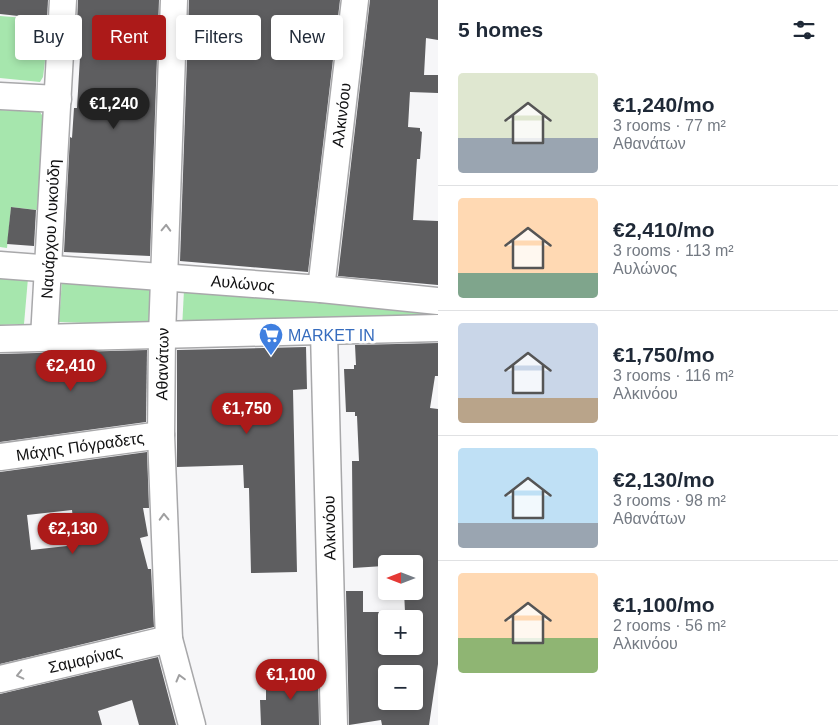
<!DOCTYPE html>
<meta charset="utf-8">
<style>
body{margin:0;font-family:Arial,sans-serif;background:#f6f6f7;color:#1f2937;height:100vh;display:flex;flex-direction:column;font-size:19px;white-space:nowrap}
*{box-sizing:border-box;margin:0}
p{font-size:16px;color:#747a83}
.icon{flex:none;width:28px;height:28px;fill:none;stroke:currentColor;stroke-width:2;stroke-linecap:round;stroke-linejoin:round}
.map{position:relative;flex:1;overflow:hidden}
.details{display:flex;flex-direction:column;background:#fff;width:400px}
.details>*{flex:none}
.top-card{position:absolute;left:15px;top:15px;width:348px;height:45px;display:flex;gap:10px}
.needle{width:32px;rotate:270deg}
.buttons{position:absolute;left:378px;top:555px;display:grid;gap:10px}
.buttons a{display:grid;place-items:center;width:45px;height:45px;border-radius:5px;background:#fff;box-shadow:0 2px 8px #0003;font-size:25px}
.price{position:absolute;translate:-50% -42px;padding:0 11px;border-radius:18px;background:#ac1a19;color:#fff;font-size:16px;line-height:32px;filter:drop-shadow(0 1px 2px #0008)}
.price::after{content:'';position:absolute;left:50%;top:30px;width:15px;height:11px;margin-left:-8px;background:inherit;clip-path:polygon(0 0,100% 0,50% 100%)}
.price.on{background:#222;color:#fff}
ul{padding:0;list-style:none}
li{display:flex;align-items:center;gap:15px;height:125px;padding:0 20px}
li+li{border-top:1px solid #e0e1e3}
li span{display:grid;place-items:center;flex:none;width:140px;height:100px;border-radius:5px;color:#555}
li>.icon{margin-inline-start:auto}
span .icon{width:60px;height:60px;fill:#fffc;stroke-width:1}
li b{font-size:21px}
h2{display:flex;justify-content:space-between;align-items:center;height:60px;padding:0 20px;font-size:21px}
.pill{padding:0 18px;border-radius:5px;background:#fff;box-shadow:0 2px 8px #0003;font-size:18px;line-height:45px}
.pill.on{background:#ac1a19;color:#fff}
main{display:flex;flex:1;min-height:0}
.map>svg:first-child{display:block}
.green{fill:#a6e6ad}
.building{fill:#5e5e60;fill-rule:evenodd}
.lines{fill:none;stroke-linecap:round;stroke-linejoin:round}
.minor-casing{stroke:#a8a8aa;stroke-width:29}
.minor{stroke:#fff;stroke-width:26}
.oneway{stroke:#9f9fa0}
.labels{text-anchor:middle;stroke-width:5;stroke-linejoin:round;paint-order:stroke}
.street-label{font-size:16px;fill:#101011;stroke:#fff}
.shop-label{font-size:16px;fill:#366cbe;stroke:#fff;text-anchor:start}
</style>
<main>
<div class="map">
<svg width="438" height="725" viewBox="0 0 438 725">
<rect width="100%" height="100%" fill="#f6f6f8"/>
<g class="green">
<polygon points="0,16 50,20 43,77 40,82 0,78"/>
<polygon points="0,110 40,112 46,121 37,210 11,207 7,248 0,247"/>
<polygon points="0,275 28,278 24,324 0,325"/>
<polygon points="62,280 154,284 151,325 59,322"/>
<polygon points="184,290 438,312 438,316 182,329"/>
</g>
<g class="building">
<polygon points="0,0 48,0 47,19 0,14"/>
<polygon points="78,0 159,0 150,256 64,252 70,137 72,138 74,108 77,108 82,23 77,23"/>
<polygon points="189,0 340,0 308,272 180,261"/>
<polygon points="370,0 438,0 438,40 426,38 424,75 438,75 438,93 410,92 408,127 420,128 420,131 422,132 420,159 417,159 413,220 438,221 438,285 338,276"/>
<polygon points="11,207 36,210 34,246 7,244"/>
<path d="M438 343V376H435L430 408 438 409V664L429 725H382L381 720 349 725 346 591H363V612H405L404 591H414V564L353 568 352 461H359L357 416H355V412H346L344 369H354V365H356L355 345ZM386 619H414V646H386ZM386 674H414V701H386Z"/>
<polygon points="306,347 307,389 293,390 297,572 251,573 249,488 244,488 243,465 177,467 177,350"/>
<polygon points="147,350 146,422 0,442 0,354"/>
<path d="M147 452 149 508H143L148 536 140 538 148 569H151L154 627 0 664V472ZM72 510 76 545 31 550 27 515Z"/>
<polygon points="158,657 176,725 139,725 132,700 98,711 102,725 0,725 0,694"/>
<polygon points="318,676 319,725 261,725 260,700 266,700 266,677"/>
</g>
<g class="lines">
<defs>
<g id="minor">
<polyline points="174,0 162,336 161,435 169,639 192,725"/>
<polyline points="0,96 58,99"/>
<polyline points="0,265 321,289 438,301"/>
<polyline points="321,289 355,0"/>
<polyline points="324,332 334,725"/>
<polyline points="44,338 63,0"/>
<polyline points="0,339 438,328"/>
<polyline points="0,457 161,435"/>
<polyline points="0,679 169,639"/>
</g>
</defs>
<use href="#minor" class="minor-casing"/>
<use href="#minor" class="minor"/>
</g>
<defs><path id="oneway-chevron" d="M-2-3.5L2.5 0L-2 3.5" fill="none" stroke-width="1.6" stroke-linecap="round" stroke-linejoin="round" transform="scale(1.25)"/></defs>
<g class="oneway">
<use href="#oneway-chevron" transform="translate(166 228) rotate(-88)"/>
<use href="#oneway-chevron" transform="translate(164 517) rotate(-92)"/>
<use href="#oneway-chevron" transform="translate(20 675) rotate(167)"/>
<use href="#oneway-chevron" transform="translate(180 678) rotate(-105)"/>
</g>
<defs>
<symbol id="supermarket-pin" viewBox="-11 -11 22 30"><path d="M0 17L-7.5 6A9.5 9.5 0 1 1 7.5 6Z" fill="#3f7fe0" stroke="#fff"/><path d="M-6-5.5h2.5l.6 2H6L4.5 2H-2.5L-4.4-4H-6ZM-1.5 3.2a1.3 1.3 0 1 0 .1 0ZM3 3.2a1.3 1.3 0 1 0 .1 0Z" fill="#fff"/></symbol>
</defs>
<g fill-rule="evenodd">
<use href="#supermarket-pin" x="257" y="321" width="28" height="38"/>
</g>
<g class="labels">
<g class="street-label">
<text transform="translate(341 115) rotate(-83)" y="6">Αλκινόου</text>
<text transform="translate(50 229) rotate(-87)" y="6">Ναυάρχου Λυκούδη</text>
<text transform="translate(243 283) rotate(5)" y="6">Αυλώνος</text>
<text transform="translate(162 364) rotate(-89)" y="6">Αθανάτων</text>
<text transform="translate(80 446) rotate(-8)" y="6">Μάχης Πόγραδετς</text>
<text transform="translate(329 528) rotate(-91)" y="6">Αλκινόου</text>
<text transform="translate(85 659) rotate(-13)" y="6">Σαμαρίνας</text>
</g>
<g class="shop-label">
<text x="288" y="341">MARKET IN</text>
</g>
</g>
</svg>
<div class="buttons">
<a><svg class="needle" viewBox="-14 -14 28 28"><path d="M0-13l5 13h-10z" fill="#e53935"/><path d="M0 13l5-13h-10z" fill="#747a83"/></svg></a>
<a>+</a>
<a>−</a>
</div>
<b class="price on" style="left:114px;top:130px">€1,240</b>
<b class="price" style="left:71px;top:392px">€2,410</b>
<b class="price" style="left:247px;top:435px">€1,750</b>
<b class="price" style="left:73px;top:555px">€2,130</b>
<b class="price" style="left:291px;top:701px">€1,100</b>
<div class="top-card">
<a class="pill">Buy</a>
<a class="pill on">Rent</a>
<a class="pill">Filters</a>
<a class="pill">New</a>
</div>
</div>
<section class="details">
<h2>5 homes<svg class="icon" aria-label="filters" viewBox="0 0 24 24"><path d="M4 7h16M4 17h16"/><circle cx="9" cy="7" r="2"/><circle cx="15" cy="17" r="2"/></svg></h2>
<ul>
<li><span style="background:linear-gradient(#dfe7d0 65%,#9aa5b1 0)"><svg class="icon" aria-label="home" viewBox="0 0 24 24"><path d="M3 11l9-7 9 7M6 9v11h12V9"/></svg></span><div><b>€1,240/mo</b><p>3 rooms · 77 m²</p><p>Αθανάτων</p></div></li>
<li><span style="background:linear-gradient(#ffd9b3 75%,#7fa58c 0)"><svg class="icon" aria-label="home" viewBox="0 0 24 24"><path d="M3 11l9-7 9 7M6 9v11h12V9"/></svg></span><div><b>€2,410/mo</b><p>3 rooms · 113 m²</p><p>Αυλώνος</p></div></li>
<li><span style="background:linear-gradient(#c9d6e8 75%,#b9a48a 0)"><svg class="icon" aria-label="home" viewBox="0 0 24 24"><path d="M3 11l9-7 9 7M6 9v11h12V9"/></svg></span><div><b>€1,750/mo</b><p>3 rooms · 116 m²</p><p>Αλκινόου</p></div></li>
<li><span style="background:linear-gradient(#bfe0f5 75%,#9aa5b1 0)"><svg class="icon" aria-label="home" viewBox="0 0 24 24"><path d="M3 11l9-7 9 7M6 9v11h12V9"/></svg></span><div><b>€2,130/mo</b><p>3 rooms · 98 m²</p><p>Αθανάτων</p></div></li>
<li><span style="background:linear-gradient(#ffd9b3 65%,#8fb573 0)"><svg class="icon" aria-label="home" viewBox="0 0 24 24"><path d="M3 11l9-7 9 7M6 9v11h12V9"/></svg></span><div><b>€1,100/mo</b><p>2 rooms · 56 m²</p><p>Αλκινόου</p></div></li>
</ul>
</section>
</main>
